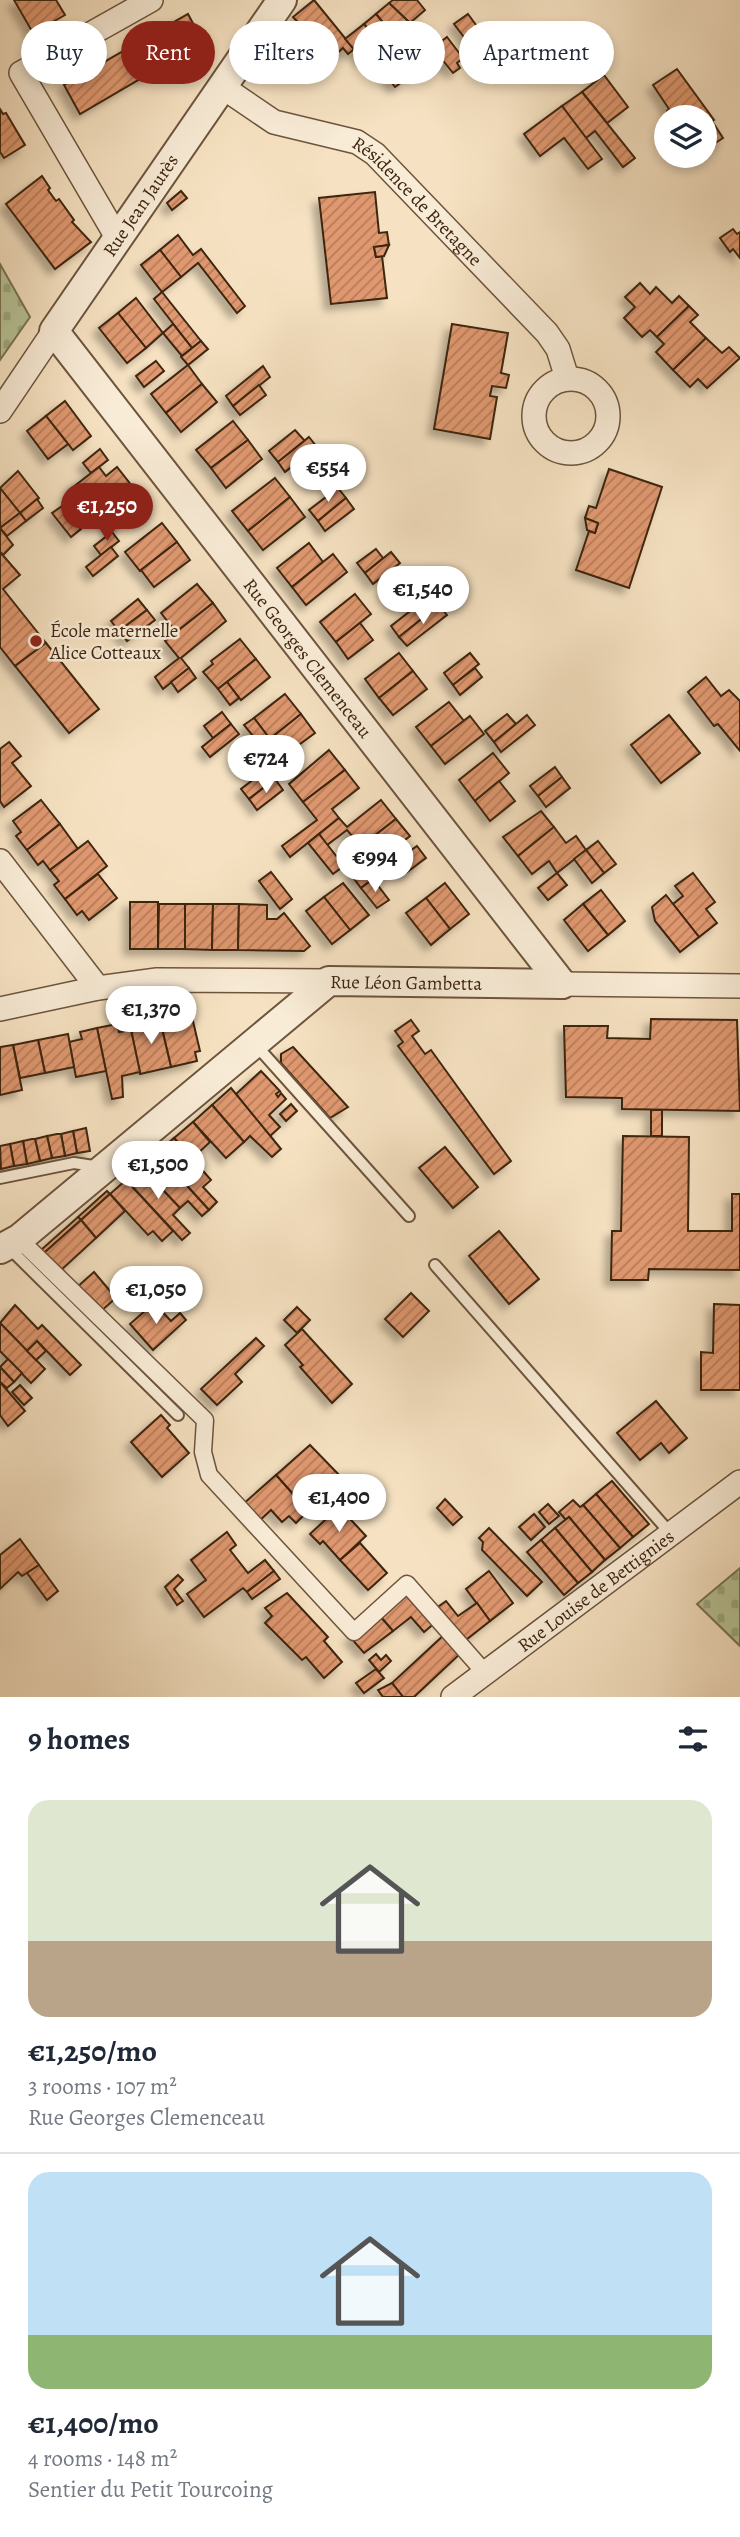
<!DOCTYPE html>
<meta charset="utf-8">
<style>
body{margin:0;font-family:Alegreya,serif;background:#f6f6f7;color:#1f2937;height:100vh;display:flex;flex-direction:column;font-size:26px;white-space:nowrap}
*{box-sizing:border-box;margin:0}
p{font-size:23px;color:#747a83}
.icon{flex:none;width:38px;height:38px;fill:none;stroke:currentColor;stroke-width:2;stroke-linecap:round;stroke-linejoin:round}
.map{position:relative;height:1697px;overflow:hidden}
.details{display:flex;flex-direction:column;background:#fff;flex:1}
.details>*{flex:none}
.top-card{position:absolute;left:21px;top:21px;width:698px;height:63px;display:flex;gap:14px}
.buttons{position:absolute;left:654px;top:105px;display:grid;gap:14px}
.buttons a{display:grid;place-items:center;width:63px;height:63px;border-radius:50%;background:#fff;box-shadow:0 4px 10px #0003;font-size:35px}
.price{position:absolute;translate:-50% -60px;padding:0 16px;border-radius:24px;background:#fff;color:#222;font-size:23px;line-height:46px;filter:drop-shadow(0 2px 4px #0008)}
.price::after{content:'';position:absolute;left:50%;top:42px;width:21px;height:16px;margin-left:-10px;background:inherit;clip-path:polygon(0 0,100% 0,50% 100%)}
.price.selected{background:#8f2418;color:#fff}
ul{padding:0;list-style:none}
li{display:grid;align-content:center;gap:14px;height:371px;padding:0 28px}
li+li{border-top:2px solid #e0e1e3}
li span{display:grid;place-items:center;height:217px;border-radius:21px;color:#555}
li>.icon{margin-inline-start:auto}
span .icon{width:126px;height:126px;fill:#fffc;stroke-width:1}
li b{font-size:30px}
h2{display:flex;justify-content:space-between;align-items:center;height:84px;padding:0 28px;font-size:30px}
.tag{padding:0 24px;border-radius:32px;background:#fff;box-shadow:0 4px 10px #0003;font-size:24px;line-height:63px}
.tag.selected{background:#8f2418;color:#fff}
.map>svg:first-child{display:block}
.cemetery{fill:url(#cemetery-stones);stroke:#7a7454;stroke-width:2}
.building{fill:url(#building-hatch);stroke:#3e2511;stroke-width:2;filter:url(#shadow)}
.lines{fill:none;stroke-linecap:round;stroke-linejoin:round}
.service-casing{stroke:#6c543d;stroke-width:14}
.pedestrian-casing{stroke:#6c543d;stroke-width:19}
.minor-casing{stroke:#6c543d;stroke-width:26}
.tertiary-casing{stroke:#6c543d;stroke-width:32}
.service{stroke:#f9ecd7;stroke-width:10}
.pedestrian{stroke:#f9ecd7;stroke-width:16}
.minor{stroke:#f9ecd7;stroke-width:23}
.tertiary{stroke:#f9ecd7;stroke-width:28}
.poi-dot{fill:#8f2418;stroke:#f9ecd7;stroke-width:2.5}
.labels{text-anchor:middle;stroke-width:5;stroke-linejoin:round;paint-order:stroke}
.street-label{font-size:19px;fill:#3e2511;stroke:#f9ecd7}
.poi-label{font-size:19px;fill:#3e2511;stroke:#f9ecd7;text-anchor:start}
</style>
<div class="map">
<svg width="740" height="1697" viewBox="0 0 740 1697">
<defs>
<pattern id="cemetery-stones" width="16" height="16" patternUnits="userSpaceOnUse" patternTransform="scale(1.75)"><rect width="16" height="16" fill="#b7c497"/><path d="M2 7V4a2 2 0 0 1 4 0v3zM10 15v-3a2 2 0 0 1 4 0v3z" fill="#9ea881"/></pattern>
<pattern id="building-hatch" width="6" height="6" patternUnits="userSpaceOnUse" patternTransform="scale(1.75)"><rect width="6" height="6" fill="#e0986f"/><path d="M-1 1l2-2M0 6l6-6M5 7l2-2" fill="none" stroke="#b77c5a"/></pattern>
<filter id="shadow"><feDropShadow dx="-6" dy="6" stdDeviation="3.5" flood-color="#0004"/></filter>
</defs>
<rect width="100%" height="100%" fill="#f6e2c2"/>
<filter id="stains"><feTurbulence type="fractalNoise" baseFrequency=".00286" numOctaves="4"/><feColorMatrix values="0 0 0 0 .2 0 0 0 0 .09 0 0 0 0 .02 0 0 0 .5 -.17"/></filter>
<radialGradient id="worn" r=".72"><stop offset=".6" stop-color="#630" stop-opacity="0"/><stop offset="1" stop-color="#630" stop-opacity=".3"/></radialGradient>
<g class="cemetery">
<polygon points="0,264 30,317 0,360"/>
<polygon points="740,1568 740,1646 697,1604"/>
</g>
<g class="building">
<polygon points="14,0 56,0 65,15 33,33"/>
<polygon points="314,0 354,49 348,54 343,48 332,58 293,17"/>
<polygon points="417,0 425,10 410,23 389,3 393,0"/>
<polygon points="389,3 410,23 394,36 376,14"/>
<polygon points="188,14 203,42 80,114 64,85"/>
<polygon points="376,14 394,36 381,45 364,24"/>
<polygon points="468,14 484,36 470,45 454,24"/>
<polygon points="364,24 381,45 363,60 345,39"/>
<polygon points="413,32 431,55 423,61 425,64 420,68 399,43"/>
<polygon points="447,37 463,58 457,63 460,68 453,73 433,48"/>
<polygon points="399,43 420,68 409,76 389,51"/>
<polygon points="385,54 405,80 395,87 375,62"/>
<polygon points="677,69 714,120 712,121 723,138 705,150 705,117 671,117 667,111 669,109 653,85"/>
<polygon points="604,75 628,107 607,123 582,92"/>
<polygon points="582,92 635,158 623,167 595,131 586,138 562,106"/>
<polygon points="562,106 602,159 588,169 564,138 540,156 524,134"/>
<polygon points="0,109 3,114 6,113 25,145 4,158 0,152"/>
<polygon points="42,176 50,188 48,190 56,201 59,199 74,220 72,222 91,242 55,269 6,204"/>
<polygon points="181,191 187,198 172,210 167,203"/>
<polygon points="375,192 379,233 387,232 389,245 374,247 376,257 382,256 387,298 331,304 319,198"/>
<polygon points="733,229 737,234 740,232 740,258 733,249 730,252 720,238"/>
<polygon points="178,235 193,255 201,249 245,306 237,313 198,263 181,277 160,250"/>
<polygon points="389,245 384,256 376,257 374,247"/>
<polygon points="160,250 181,277 162,292 141,265"/>
<polygon points="640,283 650,294 656,287 672,303 679,296 689,306 657,337 650,330 642,337 624,318 635,307 625,297"/>
<polygon points="162,292 201,341 192,348 154,299"/>
<polygon points="136,298 163,333 173,324 192,348 182,356 163,333 146,348 118,313"/>
<polygon points="689,306 698,315 690,322 706,338 673,370 656,352 664,344 657,337"/>
<polygon points="118,313 146,348 127,363 99,328"/>
<polygon points="452,324 508,333 501,373 509,375 506,388 492,386 490,396 497,397 490,439 434,429"/>
<polygon points="706,338 722,353 729,347 740,358 707,388 698,379 690,387 673,370"/>
<polygon points="201,341 208,349 188,365 181,357"/>
<polygon points="156,361 164,371 144,387 136,376"/>
<polygon points="188,365 202,384 166,413 151,394"/>
<polygon points="263,366 270,377 233,406 226,396"/>
<polygon points="202,384 217,402 181,432 166,413"/>
<polygon points="259,385 266,395 240,415 233,406"/>
<polygon points="65,401 91,436 73,450 46,416"/>
<polygon points="46,416 68,444 48,459 27,431"/>
<polygon points="233,421 248,440 211,468 196,450"/>
<polygon points="295,430 305,441 278,462 269,451"/>
<polygon points="309,437 317,447 285,472 278,462"/>
<polygon points="248,440 262,459 226,488 211,468"/>
<polygon points="100,449 108,460 91,473 83,463"/>
<polygon points="99,467 106,476 117,467 132,486 99,511 83,490 77,494 72,488"/>
<polygon points="609,469 662,487 629,588 576,570 589,531 595,533 598,523 585,518 589,506 596,508"/>
<polygon points="18,471 39,498 20,513 0,488"/>
<polygon points="275,478 290,497 248,531 232,511"/>
<polygon points="132,486 146,503 113,529 99,511"/>
<polygon points="0,488 20,513 0,528 13,545 3,555 0,552"/>
<polygon points="338,488 346,498 318,521 309,510"/>
<polygon points="290,497 305,517 263,550 248,531"/>
<polygon points="346,498 354,509 325,531 318,521"/>
<polygon points="37,499 43,508 26,521 20,513"/>
<polygon points="62,506 81,529 71,537 52,513"/>
<polygon points="20,513 26,521 7,536 0,528"/>
<polygon points="585,518 598,523 595,533 587,530"/>
<polygon points="162,523 177,542 140,571 125,552"/>
<polygon points="112,532 119,541 101,555 94,546"/>
<polygon points="177,542 190,560 154,587 141,570"/>
<polygon points="309,543 323,562 292,587 277,568"/>
<polygon points="111,547 118,556 93,576 86,567"/>
<polygon points="376,549 383,558 365,573 357,563"/>
<polygon points="0,552 20,575 3,589 46,643 15,666 0,647"/>
<polygon points="391,552 400,563 373,584 365,573"/>
<polygon points="333,554 347,572 306,605 292,587"/>
<polygon points="197,584 213,603 176,632 161,613"/>
<polygon points="355,594 371,614 336,642 320,622"/>
<polygon points="431,595 439,605 399,637 391,626"/>
<polygon points="138,599 147,610 119,631 111,621"/>
<polygon points="213,603 226,621 181,658 189,668 163,689 155,677 179,658 165,641"/>
<polygon points="439,605 447,615 407,646 399,637"/>
<polygon points="147,610 155,620 127,641 119,631"/>
<polygon points="360,623 373,640 348,659 336,642"/>
<polygon points="240,639 256,659 218,689 203,672 213,664 211,661"/>
<polygon points="46,643 99,709 69,733 15,666"/>
<polygon points="399,653 413,671 379,698 365,679"/>
<polygon points="470,653 479,664 453,685 444,673"/>
<polygon points="256,659 270,677 241,700 227,682"/>
<polygon points="189,668 196,678 178,692 171,682"/>
<polygon points="475,668 482,677 460,695 453,685"/>
<polygon points="413,671 427,689 393,715 379,698"/>
<polygon points="706,677 721,696 729,690 740,701 740,751 718,724 714,726 688,692"/>
<polygon points="227,682 239,698 230,705 218,689"/>
<polygon points="285,694 301,714 270,739 254,718"/>
<polygon points="449,702 464,721 431,746 416,727"/>
<polygon points="222,712 231,724 213,738 204,726"/>
<polygon points="301,714 315,733 274,763 261,746"/>
<polygon points="507,714 516,724 494,742 485,731"/>
<polygon points="527,715 535,725 501,752 494,742"/>
<polygon points="669,715 700,753 661,783 631,745"/>
<polygon points="470,716 484,734 445,764 431,746"/>
<polygon points="254,718 270,739 261,746 244,725"/>
<polygon points="231,724 239,734 210,757 202,747"/>
<polygon points="9,742 21,756 12,763 31,786 4,807 0,801 0,749"/>
<polygon points="329,750 345,770 303,802 289,784"/>
<polygon points="493,753 509,773 475,801 459,780"/>
<polygon points="555,767 562,777 538,796 530,786"/>
<polygon points="267,769 275,779 249,799 241,789"/>
<polygon points="345,770 359,788 332,809 339,818 290,857 282,846 317,820 303,802"/>
<polygon points="562,777 570,788 546,807 538,796"/>
<polygon points="275,779 283,790 257,810 249,799"/>
<polygon points="499,781 515,801 490,821 475,801"/>
<polygon points="41,800 60,824 27,850 16,836 21,832 13,821"/>
<polygon points="381,800 396,819 361,846 347,830 327,845 319,834 339,818 347,827"/>
<polygon points="541,811 554,827 518,856 503,837"/>
<polygon points="396,819 410,836 383,857 369,840"/>
<polygon points="60,824 78,849 50,870 43,861 38,865 27,850"/>
<polygon points="554,827 566,843 576,836 586,850 557,873 549,861 532,874 518,856"/>
<polygon points="319,834 344,866 333,874 308,843"/>
<polygon points="88,841 107,866 65,899 54,885 59,881 50,870"/>
<polygon points="598,841 616,864 604,873 586,850"/>
<polygon points="417,846 426,858 406,873 396,861"/>
<polygon points="586,850 604,873 592,883 574,859"/>
<polygon points="374,860 383,872 361,888 352,876"/>
<polygon points="271,872 292,899 280,909 259,881"/>
<polygon points="557,873 567,885 548,900 538,888"/>
<polygon points="693,873 715,902 706,909 717,923 699,937 673,904 683,896 675,886"/>
<polygon points="98,874 117,898 89,920 82,911 77,915 65,899"/>
<polygon points="373,879 389,900 377,908 361,888"/>
<polygon points="343,883 369,915 350,930 324,897"/>
<polygon points="445,883 469,914 450,929 426,898"/>
<polygon points="601,890 625,921 608,935 583,904"/>
<polygon points="666,895 699,937 680,952 655,921 652,907"/>
<polygon points="324,897 350,930 332,944 306,911"/>
<polygon points="426,898 450,929 431,945 406,913"/>
<rect x="130" y="902" width="28" height="47"/>
<polygon points="159,904 185,904 185,949 158,949"/>
<polygon points="185,904 213,904 212,950 185,949"/>
<polygon points="213,904 239,904 238,950 212,950"/>
<polygon points="239,904 267,905 267,919 277,919 284,913 310,946 304,951 238,950"/>
<polygon points="583,904 608,935 588,951 564,920"/>
<polygon points="178,1012 180,1019 192,1017 200,1051 195,1052 197,1061 171,1067 159,1016"/>
<polygon points="159,1016 171,1067 140,1074 131,1030 143,1027 141,1019"/>
<polygon points="651,1019 737,1020 740,1111 622,1109 622,1098 566,1097 564,1026 608,1026 607,1038 650,1039"/>
<polygon points="411,1020 419,1031 412,1036 425,1054 431,1050 511,1161 494,1174 398,1046 403,1042 395,1031"/>
<polygon points="117,1024 119,1032 131,1030 140,1072 122,1076 123,1097 112,1099 97,1028"/>
<polygon points="97,1028 106,1071 76,1077 69,1042 82,1039 80,1032"/>
<polygon points="68,1034 74,1067 45,1073 38,1040"/>
<polygon points="38,1040 45,1073 20,1078 13,1045"/>
<polygon points="13,1045 22,1090 0,1095 0,1047"/>
<polygon points="293,1047 348,1107 330,1118 281,1063 281,1054"/>
<polygon points="261,1071 280,1091 276,1094 278,1097 281,1093 286,1099 269,1115 280,1127 269,1137 236,1094"/>
<polygon points="231,1088 281,1149 272,1157 250,1136 244,1142 212,1105"/>
<polygon points="291,1104 297,1111 286,1121 280,1114"/>
<polygon points="212,1105 244,1142 226,1158 193,1122"/>
<rect x="651" y="1110" width="11" height="26"/>
<polygon points="193,1122 210,1142 195,1156 199,1160 195,1163 174,1138"/>
<polygon points="86,1128 90,1151 77,1153 73,1131"/>
<polygon points="73,1131 77,1153 65,1156 61,1134"/>
<polygon points="57,1134 61,1134 65,1156 52,1158 47,1136"/>
<polygon points="47,1136 52,1158 40,1161 35,1139"/>
<polygon points="623,1136 689,1137 688,1231 732,1231 732,1194 740,1194 740,1270 649,1269 648,1280 611,1280 612,1231 621,1231"/>
<polygon points="174,1138 211,1180 203,1187 217,1202 209,1210 157,1153"/>
<polygon points="32,1139 35,1139 40,1161 27,1164 23,1141"/>
<polygon points="23,1141 27,1164 14,1166 10,1144"/>
<polygon points="10,1144 14,1166 1,1169 0,1146"/>
<polygon points="445,1147 478,1187 453,1208 419,1168"/>
<polygon points="157,1153 209,1210 202,1216 188,1201 180,1208 141,1167"/>
<polygon points="141,1167 180,1208 173,1215 190,1233 182,1240 126,1180"/>
<polygon points="126,1180 173,1231 162,1241 153,1231 148,1235 110,1194"/>
<polygon points="107,1191 110,1194 81,1220 78,1217"/>
<polygon points="110,1194 125,1211 96,1238 81,1220"/>
<polygon points="78,1217 81,1220 44,1253 41,1250"/>
<polygon points="81,1220 96,1238 60,1271 44,1253"/>
<polygon points="499,1231 539,1279 509,1304 469,1256"/>
<polygon points="94,1272 116,1298 100,1312 76,1288"/>
<polygon points="411,1293 429,1311 403,1337 385,1319"/>
<polygon points="154,1303 171,1321 180,1313 186,1320 153,1350 130,1324"/>
<polygon points="714,1304 740,1305 740,1390 701,1390 701,1352 713,1353"/>
<polygon points="15,1305 38,1329 42,1325 81,1365 70,1375 37,1341 27,1351 0,1323"/>
<polygon points="297,1307 310,1320 297,1333 284,1320"/>
<polygon points="0,1323 45,1369 31,1383 0,1351"/>
<polygon points="302,1329 352,1384 332,1403 300,1367 303,1365 285,1345"/>
<polygon points="256,1338 264,1346 235,1374 242,1382 217,1405 201,1389"/>
<polygon points="37,1341 46,1351 36,1360 27,1351"/>
<polygon points="8,1359 22,1373 14,1382 0,1367"/>
<polygon points="0,1367 14,1382 7,1388 0,1382"/>
<polygon points="0,1382 25,1411 8,1426 0,1415"/>
<polygon points="20,1385 32,1398 24,1405 12,1392"/>
<polygon points="656,1401 687,1438 669,1453 661,1443 640,1460 617,1433"/>
<polygon points="161,1415 170,1425 167,1428 189,1453 162,1477 131,1442"/>
<polygon points="310,1445 343,1479 308,1511 276,1475"/>
<polygon points="276,1475 308,1511 296,1523 289,1516 282,1522 271,1510 257,1523 242,1505"/>
<polygon points="612,1481 649,1524 633,1537 596,1494"/>
<polygon points="596,1494 633,1537 620,1548 583,1505"/>
<polygon points="445,1499 462,1517 453,1525 437,1508"/>
<polygon points="573,1500 580,1507 583,1505 620,1548 605,1560 569,1517 566,1520 559,1512"/>
<polygon points="548,1504 559,1516 549,1524 539,1512"/>
<polygon points="339,1507 366,1536 340,1560 323,1541 320,1544 310,1534"/>
<polygon points="534,1514 545,1527 531,1540 519,1527"/>
<polygon points="569,1517 605,1560 592,1572 555,1528"/>
<polygon points="489,1528 542,1582 527,1596 482,1550 483,1542 479,1538"/>
<polygon points="555,1528 592,1572 578,1583 541,1540"/>
<polygon points="227,1532 236,1545 230,1550 248,1573 265,1560 274,1571 247,1592 243,1588 204,1617 187,1594 206,1580 191,1560"/>
<polygon points="20,1539 39,1565 22,1576 18,1572 0,1589 0,1555"/>
<polygon points="541,1540 578,1583 564,1595 527,1552"/>
<polygon points="360,1543 387,1573 368,1590 340,1560"/>
<polygon points="39,1565 58,1591 47,1600 27,1573"/>
<polygon points="274,1571 280,1579 252,1599 247,1592"/>
<polygon points="489,1571 513,1603 490,1621 466,1589"/>
<polygon points="178,1575 183,1580 174,1589 183,1601 177,1605 165,1587"/>
<polygon points="409,1591 436,1622 424,1632 411,1617 393,1631 379,1615"/>
<polygon points="287,1593 328,1637 324,1641 342,1662 324,1678 306,1657 302,1660 265,1623 272,1616 265,1608"/>
<polygon points="446,1601 458,1616 477,1603 490,1621 462,1643 435,1609"/>
<polygon points="379,1615 393,1631 364,1653 350,1637"/>
<polygon points="446,1633 462,1652 414,1697 403,1697 392,1683"/>
<polygon points="376,1654 381,1660 386,1655 391,1661 379,1672 369,1660"/>
<polygon points="376,1669 384,1678 364,1693 356,1683"/>
<polygon points="392,1683 403,1697 383,1697 378,1690"/>
</g>
<g class="lines">
<defs>
<g id="service">
<polyline points="255,1044 409,1216"/>
<polyline points="0,1178 74,1163 100,1167"/>
<polyline points="8,1247 178,1415"/>
<polyline points="435,1265 671,1534"/>
</g>
<polyline id="pedestrian" points="19,1239 205,1420 203,1452 209,1475 354,1632 407,1584 486,1674"/>
<g id="minor">
<path id="s1" d="M221 86 274 122 357 142 375 154 547 333 558 349 567 378"/>
<polyline points="118,239 21,73 151,0"/>
<circle cx="571" cy="416" r="37"/>
<polyline points="0,411 54,331"/>
<polyline points="0,861 98,988"/>
<polyline points="562,984 740,986"/>
<polyline points="0,1009 98,988 157,980 329,981"/>
<path id="s2" d="M453 1697 740 1482"/>
</g>
<g id="tertiary">
<path id="s3" d="M282 0 54 331 562 984"/>
<path id="s4" d="M0 1249 19 1239 329 981 562 984"/>
</g>
</defs>
<use href="#service" class="service-casing"/>
<use href="#pedestrian" class="pedestrian-casing"/>
<use href="#minor" class="minor-casing"/>
<use href="#tertiary" class="tertiary-casing"/>
<use href="#service" class="service"/>
<use href="#pedestrian" class="pedestrian"/>
<use href="#minor" class="minor"/>
<use href="#tertiary" class="tertiary"/>
</g>
<circle class="poi-dot" cx="36" cy="641" r="7"/>
<g class="labels">
<g class="street-label">
<text dy="7" stroke="none"><textPath href="#s1" startOffset="234">Résidence de Bretagne</textPath></text>
<text transform="translate(140 205) rotate(-56)" y="7">Rue Jean Jaurès</text>
<text dy="7" stroke="none"><textPath href="#s3" startOffset="816">Rue Georges Clemenceau</textPath></text>
<text dy="7" stroke="none"><textPath href="#s4" startOffset="502">Rue Léon Gambetta</textPath></text>
<text dy="7" stroke="none"><textPath href="#s2" startOffset="178">Rue Louise de Bettignies</textPath></text>
</g>
<g class="poi-label">
<text x="50" y="637">École maternelle<tspan x="50" dy="22">Alice Cotteaux</tspan></text>
</g>
</g>
<rect width="100%" height="100%" filter="url(#stains)"/>
<rect width="100%" height="100%" fill="url(#worn)"/>
</svg>
<div class="buttons">
<a><svg class="icon" aria-label="layers" viewBox="0 0 24 24"><path d="M12 4l9 5-9 5-9-5zM3 14l9 5 9-5"/></svg></a>
</div>
<b class="price" style="left:328px;top:504px">€554</b>
<b class="price selected" style="left:107px;top:543px">€1,250</b>
<b class="price" style="left:423px;top:626px">€1,540</b>
<b class="price" style="left:266px;top:795px">€724</b>
<b class="price" style="left:375px;top:894px">€994</b>
<b class="price" style="left:151px;top:1046px">€1,370</b>
<b class="price" style="left:158px;top:1201px">€1,500</b>
<b class="price" style="left:156px;top:1326px">€1,050</b>
<b class="price" style="left:339px;top:1534px">€1,400</b>
<div class="top-card">
<a class="tag">Buy</a>
<a class="tag selected">Rent</a>
<a class="tag">Filters</a>
<a class="tag">New</a>
<a class="tag">Apartment</a>
</div>
</div>
<section class="details">
<h2>9 homes<svg class="icon" aria-label="filters" viewBox="0 0 24 24"><path d="M4 7h16M4 17h16"/><circle cx="9" cy="7" r="2"/><circle cx="15" cy="17" r="2"/></svg></h2>
<ul>
<li><span style="background:linear-gradient(#dfe7d0 65%,#b9a48a 0)"><svg class="icon" aria-label="home" viewBox="0 0 24 24"><path d="M3 11l9-7 9 7M6 9v11h12V9"/></svg></span><div><b>€1,250/mo</b><p>3 rooms · 107 m²</p><p>Rue Georges Clemenceau</p></div></li>
<li><span style="background:linear-gradient(#bfe0f5 75%,#8fb573 0)"><svg class="icon" aria-label="home" viewBox="0 0 24 24"><path d="M3 11l9-7 9 7M6 9v11h12V9"/></svg></span><div><b>€1,400/mo</b><p>4 rooms · 148 m²</p><p>Sentier du Petit Tourcoing</p></div></li>
</ul>
</section>
